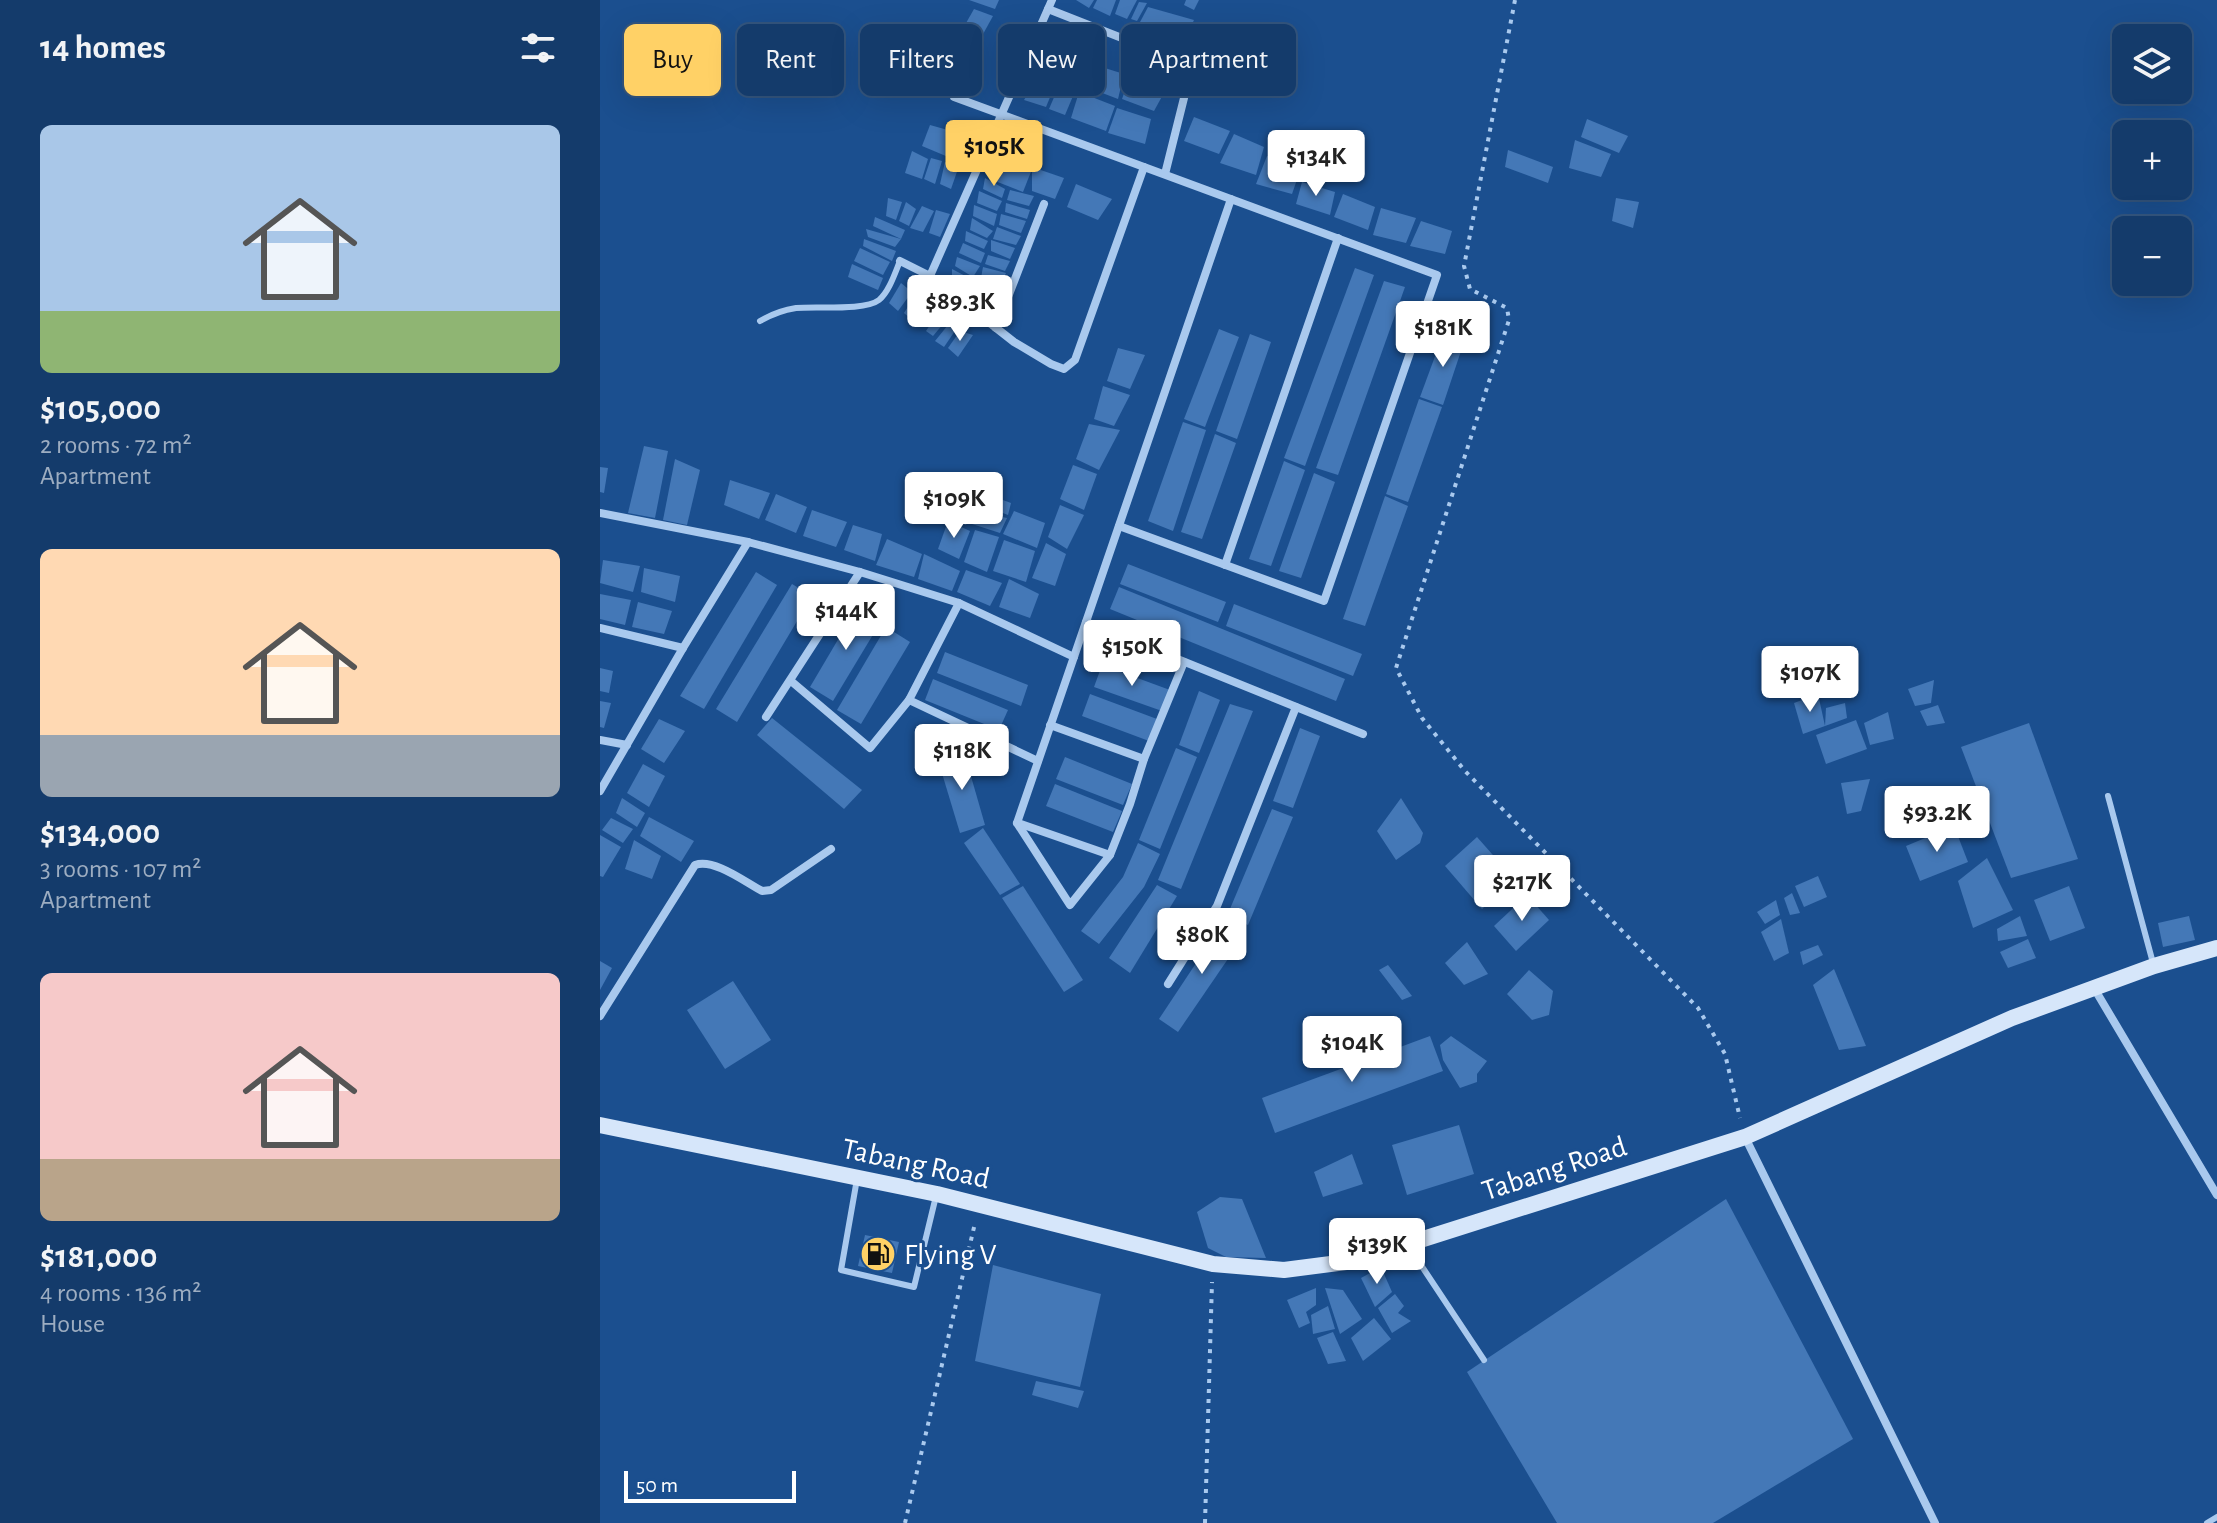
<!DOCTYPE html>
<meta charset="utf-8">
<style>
body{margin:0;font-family:"Alegreya Sans",sans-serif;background:#1d4271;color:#f1f3f6;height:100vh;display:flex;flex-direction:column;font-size:30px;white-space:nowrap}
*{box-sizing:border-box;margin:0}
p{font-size:26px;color:#9dadc1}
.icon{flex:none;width:44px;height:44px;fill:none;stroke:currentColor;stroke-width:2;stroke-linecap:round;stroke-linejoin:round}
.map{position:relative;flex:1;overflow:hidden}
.drawer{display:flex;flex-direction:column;background:#143b6b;width:600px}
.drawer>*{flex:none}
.top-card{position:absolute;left:24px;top:24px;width:760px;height:72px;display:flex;gap:16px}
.controls{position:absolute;left:1512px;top:24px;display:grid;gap:16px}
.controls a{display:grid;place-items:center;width:80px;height:80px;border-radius:12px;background:#143b6b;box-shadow:0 8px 32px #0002,0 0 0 2px #33557e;font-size:40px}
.scale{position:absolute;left:24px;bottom:20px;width:172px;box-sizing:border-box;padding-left:8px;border:4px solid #fff;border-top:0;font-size:22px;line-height:28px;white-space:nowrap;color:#fff;-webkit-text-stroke:6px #1b4f8f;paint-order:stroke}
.price{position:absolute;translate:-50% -68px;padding:0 18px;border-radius:8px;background:#fff;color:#222;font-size:26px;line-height:52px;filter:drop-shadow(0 2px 4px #0008)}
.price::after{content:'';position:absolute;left:50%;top:48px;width:24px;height:18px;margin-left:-12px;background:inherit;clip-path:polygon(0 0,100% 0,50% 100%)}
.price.active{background:#ffd166;color:#111}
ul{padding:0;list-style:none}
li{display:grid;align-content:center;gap:16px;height:424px;padding:0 40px}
li span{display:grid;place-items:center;height:248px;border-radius:12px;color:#555}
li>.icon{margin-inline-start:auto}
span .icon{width:144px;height:144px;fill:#fffc;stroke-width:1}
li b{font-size:34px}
h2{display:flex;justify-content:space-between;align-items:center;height:96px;padding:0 40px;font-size:34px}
.pill{padding:0 28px;border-radius:12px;background:#143b6b;box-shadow:0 8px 32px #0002,0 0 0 2px #33557e;font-size:28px;line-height:72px}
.pill.active{background:#ffd166;color:#111}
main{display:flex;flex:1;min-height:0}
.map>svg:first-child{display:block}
.building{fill:#4478b7}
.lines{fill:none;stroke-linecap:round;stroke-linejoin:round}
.path{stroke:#a9c9ee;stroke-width:4;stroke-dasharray:4 6;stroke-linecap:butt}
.lane{stroke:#a9c9ee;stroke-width:6}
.street{stroke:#a9c9ee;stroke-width:8}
.secondary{stroke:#d6e6fa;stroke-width:16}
.labels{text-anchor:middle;stroke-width:6;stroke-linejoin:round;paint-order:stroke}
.street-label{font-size:30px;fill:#fff;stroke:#1b4f8f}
.poi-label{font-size:30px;fill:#fff;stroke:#1b4f8f;text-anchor:start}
</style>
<main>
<section class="drawer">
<h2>14 homes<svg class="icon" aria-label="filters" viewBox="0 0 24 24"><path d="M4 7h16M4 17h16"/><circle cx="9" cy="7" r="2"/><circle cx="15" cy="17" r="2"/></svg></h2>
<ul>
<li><span style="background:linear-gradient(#a9c7e8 75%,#8fb573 0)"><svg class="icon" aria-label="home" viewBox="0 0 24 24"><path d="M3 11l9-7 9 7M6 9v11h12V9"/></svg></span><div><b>$105,000</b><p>2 rooms · 72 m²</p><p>Apartment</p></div></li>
<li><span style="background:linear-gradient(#ffd9b3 75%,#9aa5b1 0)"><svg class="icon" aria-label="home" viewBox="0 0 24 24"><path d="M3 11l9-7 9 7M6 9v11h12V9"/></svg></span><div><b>$134,000</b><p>3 rooms · 107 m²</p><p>Apartment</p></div></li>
<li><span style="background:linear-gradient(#f6c9c9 75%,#b9a48a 0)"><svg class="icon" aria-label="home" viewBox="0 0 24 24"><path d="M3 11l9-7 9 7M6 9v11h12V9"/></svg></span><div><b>$181,000</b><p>4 rooms · 136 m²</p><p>House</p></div></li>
</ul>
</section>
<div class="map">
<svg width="1617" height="1523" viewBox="0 0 1617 1523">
<rect width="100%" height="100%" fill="#1b4f8f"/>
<g class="building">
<polygon points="369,0 399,0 395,9"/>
<polygon points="476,0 494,0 489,8"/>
<polygon points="497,0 516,0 510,16 493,8"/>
<polygon points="520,0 537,0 527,19 515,14"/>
<polygon points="586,0 599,0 594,10 584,5"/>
<polygon points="539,2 547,3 537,21 531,19"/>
<polygon points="548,7 594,20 586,37 568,35 539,24"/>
<polygon points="374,9 393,16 377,45 357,39"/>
<polygon points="357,45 375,55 365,84 343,79"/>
<polygon points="446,50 467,54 459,75 439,69"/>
<polygon points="470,56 486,62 479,84 462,77"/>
<polygon points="492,64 524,74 518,99 484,86"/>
<polygon points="530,76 565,91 554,111 522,99"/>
<polygon points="437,79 453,90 446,107 424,100"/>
<polygon points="458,88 473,96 465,115 449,109"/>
<polygon points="479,92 515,106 506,131 471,118"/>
<polygon points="517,108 551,119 545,144 508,133"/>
<polygon points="594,117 630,131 619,154 584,141"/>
<polygon points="987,119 1028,136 1019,153 981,137"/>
<polygon points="330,125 362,134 353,159 322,146"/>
<polygon points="634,134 664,147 656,175 620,163"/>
<polygon points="975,140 1011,154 1001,177 969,168"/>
<polygon points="908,150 953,167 948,183 905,167"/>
<polygon points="312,151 328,159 322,179 305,173"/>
<polygon points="667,156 701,168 692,194 656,184"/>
<polygon points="392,157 434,164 423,192 390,179"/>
<polygon points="331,158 342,161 335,184 324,179"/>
<polygon points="345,162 359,166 351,189 340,184"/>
<polygon points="432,167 464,178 455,199 432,191"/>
<polygon points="385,178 405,189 402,198 383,189"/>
<polygon points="702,182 735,192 730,215 696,204"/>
<polygon points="476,184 512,199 498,220 467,207"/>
<polygon points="410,190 434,196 429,206 407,200"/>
<polygon points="379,191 402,201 397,211 377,203"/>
<polygon points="743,194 775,207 768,230 734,217"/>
<polygon points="288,198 302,202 296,220 286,216"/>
<polygon points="1016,198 1039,202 1033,228 1012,221"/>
<polygon points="306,202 316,209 309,226 299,221"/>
<polygon points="406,203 430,210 427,219 405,212"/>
<polygon points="374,205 397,214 394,226 373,216"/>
<polygon points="322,206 334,211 323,232 310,228"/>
<polygon points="781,208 816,218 806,243 773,235"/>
<polygon points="336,210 350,214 340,237 329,233"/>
<polygon points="401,214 426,221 421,233 399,225"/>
<polygon points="275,217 305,230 301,239 273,226"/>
<polygon points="372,218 393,231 387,238 370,230"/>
<polygon points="821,221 852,231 845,254 810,246"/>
<polygon points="397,227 421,236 416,245 393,239"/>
<polygon points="266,229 301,239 295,247 268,237"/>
<polygon points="366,231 388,241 384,249 365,241"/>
<polygon points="264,239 296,251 292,261 263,246"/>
<polygon points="391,240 415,248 410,259 391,251"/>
<polygon points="363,243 385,253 381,263 359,253"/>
<polygon points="260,248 290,262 283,275 254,261"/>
<polygon points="388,255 410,261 405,271 385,264"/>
<polygon points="357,257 380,266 373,277 355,266"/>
<polygon points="252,264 283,278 278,290 248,277"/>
<polygon points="383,267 406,273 401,283 381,278"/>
<polygon points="755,268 774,275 705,466 684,458"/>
<polygon points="352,269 373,280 369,286 352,278"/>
<polygon points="379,279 401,285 396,298 376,289"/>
<polygon points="784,281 805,287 738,475 716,468"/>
<polygon points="301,283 312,292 298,311 289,303"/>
<polygon points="316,294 325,300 312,320 304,313"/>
<polygon points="373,294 395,304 390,315 369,309"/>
<polygon points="330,302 336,308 325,327 317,323"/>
<polygon points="340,310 349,317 333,336 326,331"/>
<polygon points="352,320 357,328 344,347 335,341"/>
<polygon points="619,329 639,337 605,427 584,419"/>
<polygon points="360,331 373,335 358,357 348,348"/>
<polygon points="844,332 865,339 843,405 820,397"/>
<polygon points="650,334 671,342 637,439 616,431"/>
<polygon points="518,348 545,355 530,389 507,381"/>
<polygon points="503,386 530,395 514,426 494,419"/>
<polygon points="819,399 842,407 808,502 786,494"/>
<polygon points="583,422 606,430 573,531 548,521"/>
<polygon points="489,424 520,430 499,470 476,459"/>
<polygon points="615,434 636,443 602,539 581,532"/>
<polygon points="44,446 68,451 55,518 28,513"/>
<polygon points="75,459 100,470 87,525 63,520"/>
<polygon points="684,461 705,470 671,566 649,559"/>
<polygon points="473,465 497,474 484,510 460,499"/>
<polygon points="0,467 8,468 4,493 0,492"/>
<polygon points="714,473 735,482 701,578 679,571"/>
<polygon points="130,480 170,493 159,519 124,505"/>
<polygon points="344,481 362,489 354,507 336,500"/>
<polygon points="381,492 411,503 408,515 379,504"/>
<polygon points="176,494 207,507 196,533 165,520"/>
<polygon points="785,496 808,506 765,626 743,619"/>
<polygon points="359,503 372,508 366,525 353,520"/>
<polygon points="460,505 484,515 467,549 448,537"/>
<polygon points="212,510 247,522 236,547 203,536"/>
<polygon points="375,511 407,518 400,533 369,523"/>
<polygon points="414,511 445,523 437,548 403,534"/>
<polygon points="348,521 370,531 359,559 338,549"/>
<polygon points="253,525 282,534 275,561 244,550"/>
<polygon points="375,530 399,537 387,572 364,562"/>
<polygon points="287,539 322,554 314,577 276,565"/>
<polygon points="404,540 435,551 426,582 393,571"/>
<polygon points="446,543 466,554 455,586 432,578"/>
<polygon points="324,554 360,571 352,591 318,579"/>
<polygon points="3,560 40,566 33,592 0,583"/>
<polygon points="528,564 626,602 618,622 520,584"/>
<polygon points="44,568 80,576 75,602 41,592"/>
<polygon points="366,570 402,583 390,606 357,592"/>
<polygon points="156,572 177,585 104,709 80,696"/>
<polygon points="409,579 439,594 430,618 399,607"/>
<polygon points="192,584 212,596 137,722 116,709"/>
<polygon points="519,587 745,679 736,701 510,609"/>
<polygon points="0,594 31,600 25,625 0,619"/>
<polygon points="38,602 72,611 64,634 32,627"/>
<polygon points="259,604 283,618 233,701 210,687"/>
<polygon points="634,604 762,654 753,676 626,626"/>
<polygon points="286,627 310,642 261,724 237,710"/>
<polygon points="345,652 428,685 421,706 337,673"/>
<polygon points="502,665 570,690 562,711 494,687"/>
<polygon points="0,668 13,671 9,693 0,691"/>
<polygon points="333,679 408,710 399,730 325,700"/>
<polygon points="1334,680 1331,703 1315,706 1308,689"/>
<polygon points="599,691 620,700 599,753 579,745"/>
<polygon points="490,694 557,719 549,741 482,716"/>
<polygon points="1218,694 1225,726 1203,734 1194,703"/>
<polygon points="0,701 11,703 4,728 0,727"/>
<polygon points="1245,703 1247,718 1225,726 1226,708"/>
<polygon points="630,704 653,711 581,889 558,880"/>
<polygon points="1338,705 1345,723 1327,726 1320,711"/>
<polygon points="1288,712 1294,739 1270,745 1264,723"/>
<polygon points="172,718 262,790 244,809 157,735"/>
<polygon points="59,719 85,731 64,763 41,749"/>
<polygon points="1256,720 1267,749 1226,764 1216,735"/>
<polygon points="1429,723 1478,859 1411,878 1361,747"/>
<polygon points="700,728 720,736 693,808 673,801"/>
<polygon points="576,748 597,757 560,849 539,840"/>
<polygon points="364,752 385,825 360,833 338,760"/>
<polygon points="465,757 532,784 523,805 456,779"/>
<polygon points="43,764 65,776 49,807 27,793"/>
<polygon points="1270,779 1261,811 1247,814 1241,783"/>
<polygon points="455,784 522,811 513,832 446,806"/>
<polygon points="22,798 45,813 37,827 16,813"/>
<polygon points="801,798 823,833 820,843 796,860 777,831"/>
<polygon points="672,809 693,817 648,925 627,916"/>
<polygon points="49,817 94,841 81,862 40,836"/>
<polygon points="11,818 33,829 23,843 2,830"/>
<polygon points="1354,826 1368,862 1320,881 1306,846"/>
<polygon points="383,828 420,884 400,895 364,843"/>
<polygon points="0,835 21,847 3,877 0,876"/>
<polygon points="877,837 915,880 882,909 845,866"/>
<polygon points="34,840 61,856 52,879 25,869"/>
<polygon points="538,843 560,854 544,887 499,944 481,931 523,877"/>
<polygon points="1387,858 1413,910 1373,928 1358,881"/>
<polygon points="1218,876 1227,897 1204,907 1195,886"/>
<polygon points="557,885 577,896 530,973 509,958"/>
<polygon points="423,886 483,980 464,992 402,898"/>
<polygon points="1469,886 1485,928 1450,941 1434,900"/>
<polygon points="1192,893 1200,913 1190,915 1184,898"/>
<polygon points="927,895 949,920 916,951 894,926"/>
<polygon points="1176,900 1180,915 1165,924 1157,912"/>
<polygon points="1420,916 1427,936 1398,941 1397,929"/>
<polygon points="1589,916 1595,940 1563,947 1558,923"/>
<polygon points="1181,919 1189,953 1174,961 1161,932"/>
<polygon points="624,921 645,934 578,1032 559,1019"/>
<polygon points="1428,939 1436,958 1408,968 1400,952"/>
<polygon points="867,942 888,974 864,985 845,963"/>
<polygon points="1218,945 1223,955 1203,965 1200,952"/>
<polygon points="0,961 12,968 0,990"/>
<polygon points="788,965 812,996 802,1000 779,970"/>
<polygon points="1234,969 1266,1046 1239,1050 1213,985"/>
<polygon points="929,970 953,991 949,1015 932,1020 907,994"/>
<polygon points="133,981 171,1040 125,1069 87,1010"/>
<polygon points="830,1036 843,1071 675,1133 662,1098"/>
<polygon points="851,1036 887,1061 877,1074 877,1082 860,1088 843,1060 840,1045"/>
<polygon points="859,1125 874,1174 807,1195 792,1145"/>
<polygon points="752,1154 763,1184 723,1197 714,1172"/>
<polygon points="620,1197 642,1199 666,1258 626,1257 608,1248 597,1212"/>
<polygon points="1126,1199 1253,1439 1113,1523 957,1523 867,1372"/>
<polygon points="265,1235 299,1242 292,1273 258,1266"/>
<polygon points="393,1265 501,1294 480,1387 375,1361"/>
<polygon points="781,1267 792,1292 775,1307 761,1278"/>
<polygon points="716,1288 716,1305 706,1312 710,1323 699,1328 687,1300"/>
<polygon points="725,1288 743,1290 762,1319 740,1334"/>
<polygon points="795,1294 804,1306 798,1313 811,1321 792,1333 778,1308"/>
<polygon points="728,1306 735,1329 713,1334 711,1315"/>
<polygon points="774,1318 791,1339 763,1361 751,1338"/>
<polygon points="733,1332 746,1361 728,1364 717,1338"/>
<polygon points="436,1381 484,1391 478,1408 432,1395"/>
</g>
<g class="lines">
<g class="path">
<polyline points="915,0 864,266 870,289 907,308 909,320 796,668 822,718 865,771 1098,1008 1125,1054 1140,1118"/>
<polyline points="305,1523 375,1223"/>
<polyline points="605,1523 612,1282"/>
</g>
<g class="lane">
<path d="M160 321C172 314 183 310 196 308 216 306 265 311 279 300 289 292 295 273 300 261"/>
<polyline points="1508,796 1553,963"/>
<polyline points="257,1179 241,1270 314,1287 336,1196"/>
<polyline points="809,1247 884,1360"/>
<polyline points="1607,1523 1617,1517"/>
</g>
<g class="street">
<polyline points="448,9 588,64 584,98 565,174"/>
<polyline points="354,97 837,275 724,601 519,526"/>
<polyline points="300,261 330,276 414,342 451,364 464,369 475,360 544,167"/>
<polyline points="330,276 452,0"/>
<polyline points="396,328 444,204"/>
<polyline points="0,513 148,542"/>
<polyline points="625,565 738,238"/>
<polyline points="486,622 763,734"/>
<polyline points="0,628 83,648"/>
<polyline points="191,681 270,748 309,700 359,603"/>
<polyline points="309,700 438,761"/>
<polyline points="166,717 260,572"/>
<polyline points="450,725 544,759"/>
<polyline points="0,740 27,745"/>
<polyline points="0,791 83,648 148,542 260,572 359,603 474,657"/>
<polyline points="417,823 631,199"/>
<polyline points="417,823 470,905 510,855 530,804 544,759 584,662"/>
<polyline points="418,823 510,855"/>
<polyline points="568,984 617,906 696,707"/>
<polyline points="1494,988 1617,1195"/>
<path d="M0 1016 95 865C114 858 145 882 162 891L171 890 231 849"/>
<polyline points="1145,1137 1335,1523"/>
</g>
<polyline class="secondary" points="0,1125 337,1194 613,1264 684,1270 754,1261 1145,1137 1412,1018 1554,966 1617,948"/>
</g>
<defs>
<symbol id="fuel-disc" viewBox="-11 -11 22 22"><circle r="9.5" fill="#ffd166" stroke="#1b4f8f"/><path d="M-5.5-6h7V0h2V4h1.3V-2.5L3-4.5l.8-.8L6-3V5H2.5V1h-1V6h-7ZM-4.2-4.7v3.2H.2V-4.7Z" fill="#111"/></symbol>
</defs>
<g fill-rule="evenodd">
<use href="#fuel-disc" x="258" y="1234" width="40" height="40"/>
</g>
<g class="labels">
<g class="street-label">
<text transform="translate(316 1163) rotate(12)" y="10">Tabang Road</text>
<text transform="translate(954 1168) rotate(-18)" y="10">Tabang Road</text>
</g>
<g class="poi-label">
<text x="304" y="1264">Flying V</text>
</g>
</g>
</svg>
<div class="controls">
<a><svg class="icon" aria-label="layers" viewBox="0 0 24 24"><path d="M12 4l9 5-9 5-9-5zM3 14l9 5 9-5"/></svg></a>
<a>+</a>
<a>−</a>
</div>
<div class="scale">50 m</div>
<b class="price active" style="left:394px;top:188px">$105K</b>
<b class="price" style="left:716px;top:198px">$134K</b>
<b class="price" style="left:360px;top:343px">$89.3K</b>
<b class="price" style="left:843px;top:369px">$181K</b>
<b class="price" style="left:354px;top:540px">$109K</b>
<b class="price" style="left:246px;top:652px">$144K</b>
<b class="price" style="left:532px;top:688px">$150K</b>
<b class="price" style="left:1210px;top:714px">$107K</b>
<b class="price" style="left:362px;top:792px">$118K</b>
<b class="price" style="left:1337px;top:854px">$93.2K</b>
<b class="price" style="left:922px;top:923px">$217K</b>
<b class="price" style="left:602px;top:976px">$80K</b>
<b class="price" style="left:752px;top:1084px">$104K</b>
<b class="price" style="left:777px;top:1286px">$139K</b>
<div class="top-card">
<a class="pill active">Buy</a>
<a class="pill">Rent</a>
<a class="pill">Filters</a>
<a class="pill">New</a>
<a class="pill">Apartment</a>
</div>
</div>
</main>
